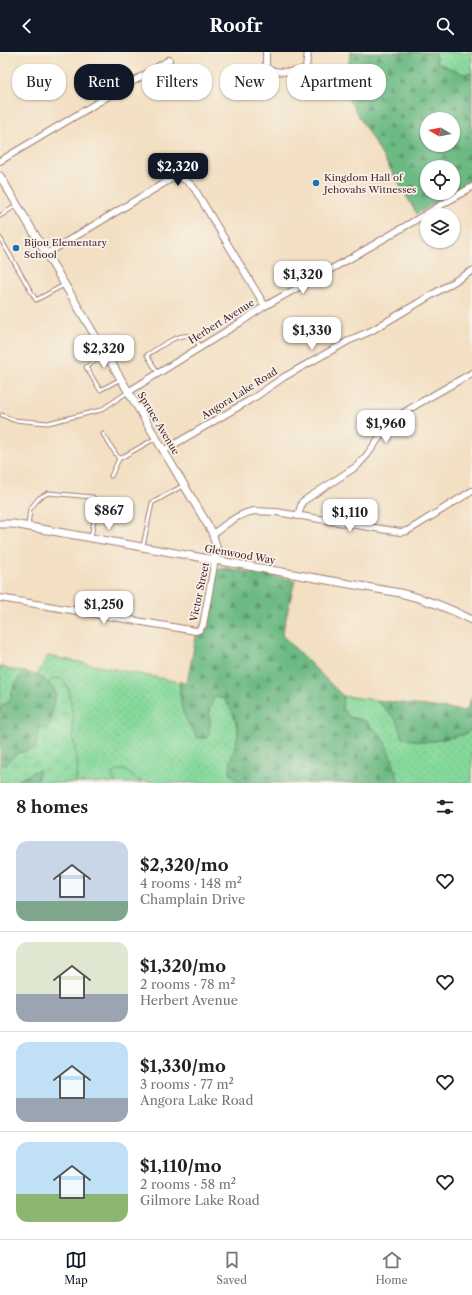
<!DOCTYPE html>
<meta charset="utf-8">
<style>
body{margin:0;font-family:"Libre Caslon Text",serif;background:#f2f2f2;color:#222;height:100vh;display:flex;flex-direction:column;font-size:15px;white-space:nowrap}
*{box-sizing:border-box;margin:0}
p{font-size:13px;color:#767676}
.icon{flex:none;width:22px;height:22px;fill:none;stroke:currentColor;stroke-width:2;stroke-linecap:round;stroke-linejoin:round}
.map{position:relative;height:731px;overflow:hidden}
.drawer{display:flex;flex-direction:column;background:#fff;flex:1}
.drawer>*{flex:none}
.banner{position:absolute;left:12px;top:12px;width:448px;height:36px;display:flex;gap:8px}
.needle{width:26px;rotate:280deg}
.fabs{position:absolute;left:420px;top:60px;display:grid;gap:8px}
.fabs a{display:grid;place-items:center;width:40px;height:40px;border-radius:50%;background:#fff;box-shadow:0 1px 3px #0004;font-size:20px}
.price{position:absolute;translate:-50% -34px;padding:0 9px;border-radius:8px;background:#fff;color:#222;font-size:13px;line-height:26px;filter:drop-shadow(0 1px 2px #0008)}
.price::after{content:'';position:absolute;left:50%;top:24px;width:12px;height:9px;margin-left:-6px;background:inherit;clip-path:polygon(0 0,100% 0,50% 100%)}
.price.active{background:#111827;color:#fff}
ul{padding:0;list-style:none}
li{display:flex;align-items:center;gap:12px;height:100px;padding:0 16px}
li+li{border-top:1px solid #e0e0e0}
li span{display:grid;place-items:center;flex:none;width:112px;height:80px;border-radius:12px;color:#555}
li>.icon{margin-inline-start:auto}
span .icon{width:48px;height:48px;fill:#fffc;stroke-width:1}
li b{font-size:17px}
h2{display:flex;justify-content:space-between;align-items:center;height:48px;padding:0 16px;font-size:17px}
.tag{padding:0 14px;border-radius:16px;background:#fff;box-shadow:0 1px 3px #0004;font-size:14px;line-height:36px}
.tag.active{background:#111827;color:#fff}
header{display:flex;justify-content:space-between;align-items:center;height:52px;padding:0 16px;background:#111827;color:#fff;font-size:18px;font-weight:700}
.tabs{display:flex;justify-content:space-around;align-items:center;height:56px;border-top:1px solid #e0e0e0;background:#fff;font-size:11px;color:#767676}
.tabs a{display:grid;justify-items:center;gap:2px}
.tabs .active{color:#111827}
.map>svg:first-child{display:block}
.grass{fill:url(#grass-dots);stroke:#687c63}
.forest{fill:url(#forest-firs);stroke:#5b6c57;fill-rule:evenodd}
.wetland{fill:url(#wetland-marsh);stroke:#687c63}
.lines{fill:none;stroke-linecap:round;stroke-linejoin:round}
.service-casing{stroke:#9e7f76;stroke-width:5}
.minor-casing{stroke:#9e7f76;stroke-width:8}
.tertiary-casing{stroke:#9e7f76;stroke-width:9}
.service{stroke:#fff;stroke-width:3}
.minor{stroke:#fff;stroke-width:6}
.tertiary{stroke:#fff;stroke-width:7}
.poi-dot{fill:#1f6fb2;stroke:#f7f3e8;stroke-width:1.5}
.labels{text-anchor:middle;stroke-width:3.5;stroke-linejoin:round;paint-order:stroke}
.poi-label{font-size:10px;fill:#4a1f2b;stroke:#f7f3e8;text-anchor:start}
.street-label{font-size:10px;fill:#4a1f2b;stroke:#f7f3e8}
</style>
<header><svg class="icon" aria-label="back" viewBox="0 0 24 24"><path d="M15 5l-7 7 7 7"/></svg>Roofr<svg class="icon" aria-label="search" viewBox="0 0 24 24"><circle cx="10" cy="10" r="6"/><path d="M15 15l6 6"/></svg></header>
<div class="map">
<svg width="472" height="731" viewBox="0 0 472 731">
<defs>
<pattern id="grass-dots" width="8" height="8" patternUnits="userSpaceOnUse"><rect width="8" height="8" fill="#85d99b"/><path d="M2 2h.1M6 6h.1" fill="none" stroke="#74ba86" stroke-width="1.8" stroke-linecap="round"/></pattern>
<pattern id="forest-firs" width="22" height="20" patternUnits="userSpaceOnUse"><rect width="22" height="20" fill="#6cb983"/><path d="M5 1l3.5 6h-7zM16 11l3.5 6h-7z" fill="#5b966b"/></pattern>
<pattern id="wetland-marsh" width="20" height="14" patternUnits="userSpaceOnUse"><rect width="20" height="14" fill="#85d99b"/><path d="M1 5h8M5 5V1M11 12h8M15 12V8" fill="none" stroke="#74ba86"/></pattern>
</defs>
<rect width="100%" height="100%" fill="#f7f3e8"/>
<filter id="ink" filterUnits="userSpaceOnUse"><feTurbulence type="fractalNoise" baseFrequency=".025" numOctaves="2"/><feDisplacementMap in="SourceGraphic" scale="8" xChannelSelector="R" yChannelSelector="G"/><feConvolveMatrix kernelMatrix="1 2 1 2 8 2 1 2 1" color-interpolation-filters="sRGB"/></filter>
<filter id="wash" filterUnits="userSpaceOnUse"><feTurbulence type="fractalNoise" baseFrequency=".012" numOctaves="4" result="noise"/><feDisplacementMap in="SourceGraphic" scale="16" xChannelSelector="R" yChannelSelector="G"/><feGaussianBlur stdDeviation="0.9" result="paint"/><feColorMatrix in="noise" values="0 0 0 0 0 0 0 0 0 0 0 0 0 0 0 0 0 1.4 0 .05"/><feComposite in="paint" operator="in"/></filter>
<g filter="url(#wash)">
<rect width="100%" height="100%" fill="#f3dfc2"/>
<g class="grass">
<polygon points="436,0 472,0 472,21 464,22 437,11 435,2"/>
<path d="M48 604 180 630C180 658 182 663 198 686L210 675 209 656 215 645 225 647 233 658 238 681 230 720 239 731H158C147 729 145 731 134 726L115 730 116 731H76L78 714 73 686V667L53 627 49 632 37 623Z"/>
<path d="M0 614 7 617 25 620C16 629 12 636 10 649L0 655Z"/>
<polygon points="343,644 376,648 396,668 403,686 424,690 444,687 465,682 472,677 472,731 399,731 392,707 365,669 349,665 342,657"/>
</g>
<g class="forest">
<path d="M350 0H436L435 2 437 11 464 22 472 21V129L453 140V115H427V141H451L417 162 346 43ZM427 67H453V93H427Z"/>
<path d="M219 516H225L295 528 282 583 343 644 342 657 349 665 365 669 382 684 392 707 399 731H239C236 728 233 725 231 721 226 712 238 692 238 681 238 670 231 655 224 647L215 645 209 656 210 675 208 686H198C182 663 180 658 180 630L187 631 196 584C204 583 205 581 208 574L217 521Z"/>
<path d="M25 620C42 624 46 627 56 641L53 654 50 674 37 687 36 696 16 702 6 713H0V655L10 649C12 636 16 629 25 620Z"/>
<polygon points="472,645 472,677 465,682 444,687 424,690 403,686 396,668 376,648 466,659"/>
<polygon points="41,718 37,729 35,731 14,731 32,720"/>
</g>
<g class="wetland">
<polygon points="53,626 63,627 68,636 71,651 73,667 73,686 78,714 76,731 35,731 37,729 40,718 32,720 14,731 0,731 0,713 6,713 16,702 36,696 39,680 50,674 53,654 56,641 49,632"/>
<polygon points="123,717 142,731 116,731 111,722"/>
</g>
</g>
<g filter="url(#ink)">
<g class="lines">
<defs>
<g id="service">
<polyline points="0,164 17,153"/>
<polyline points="0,186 36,248 64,233"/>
<polyline points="105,302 86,315 100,338 121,327"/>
<path d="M158 321 147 303C157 297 176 282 188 284 194 285 197 290 200 294"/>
<polyline points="2,363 13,368 48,371 101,358 128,340"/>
<polyline points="103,382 119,407"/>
<polyline points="111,424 119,407 156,386"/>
<polyline points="28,474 30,457 39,446 48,441 93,445 97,452 91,485"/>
<polyline points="143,494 152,451 184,433"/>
</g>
<g id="minor">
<path d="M266 0V16L268 18C278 20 298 22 306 16L308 0"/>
<polyline points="0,109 169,8"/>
<path d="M46 202 171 127C181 124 187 128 194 136L265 254"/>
<polyline points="128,340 241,270 265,254 351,206 472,135"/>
<polyline points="163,399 255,345 284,325 350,288 371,279 472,219"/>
<polyline points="298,464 302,450 357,414 367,403 384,379 397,365 416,353 472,321"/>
<polyline points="213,482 229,470 237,465 246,461 254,459 276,460 400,480 407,479 414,475 472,439"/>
<polyline points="0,546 196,579 199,578 203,573 215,508"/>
</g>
<g id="tertiary">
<polyline points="0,124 212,480 216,494 215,508"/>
<path d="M0 472H13L400 541C426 547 449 556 472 568"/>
</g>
</defs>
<use href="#service" class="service-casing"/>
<use href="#minor" class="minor-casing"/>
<use href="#tertiary" class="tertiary-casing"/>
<use href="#service" class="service"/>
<use href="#minor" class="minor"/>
<use href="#tertiary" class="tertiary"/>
</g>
</g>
<g class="poi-dot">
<circle cx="316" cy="131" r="4"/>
<circle cx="16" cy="196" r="4"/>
</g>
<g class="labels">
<g class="poi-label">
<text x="324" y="129">Kingdom Hall of<tspan x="324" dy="12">Jehovahs Witnesses</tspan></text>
<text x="24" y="194">Bijou Elementary<tspan x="24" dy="12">School</tspan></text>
</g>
<g class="street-label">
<text transform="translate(221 269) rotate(-32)" y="4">Herbert Avenue</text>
<text transform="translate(239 341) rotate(-32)" y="4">Angora Lake Road</text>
<text transform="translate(159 371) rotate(59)" y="4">Spruce Avenue</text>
<text transform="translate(240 502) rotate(10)" y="4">Glenwood Way</text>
<text transform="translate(199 540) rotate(-78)" y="4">Victor Street</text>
</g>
</g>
</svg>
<div class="fabs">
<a><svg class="needle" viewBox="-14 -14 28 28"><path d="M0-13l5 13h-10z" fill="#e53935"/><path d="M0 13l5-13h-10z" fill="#767676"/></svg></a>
<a><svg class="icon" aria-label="locate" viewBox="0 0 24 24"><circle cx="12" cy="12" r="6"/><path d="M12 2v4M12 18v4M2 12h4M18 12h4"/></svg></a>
<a><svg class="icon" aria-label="layers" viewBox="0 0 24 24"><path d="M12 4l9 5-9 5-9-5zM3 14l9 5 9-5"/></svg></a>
</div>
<b class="price active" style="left:178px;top:135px">$2,320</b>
<b class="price" style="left:303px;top:243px">$1,320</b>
<b class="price" style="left:312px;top:299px">$1,330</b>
<b class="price" style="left:104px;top:317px">$2,320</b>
<b class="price" style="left:386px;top:392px">$1,960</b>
<b class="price" style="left:109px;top:479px">$867</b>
<b class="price" style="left:350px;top:481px">$1,110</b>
<b class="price" style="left:104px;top:573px">$1,250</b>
<div class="banner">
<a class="tag">Buy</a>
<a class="tag active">Rent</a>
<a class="tag">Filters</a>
<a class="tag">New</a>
<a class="tag">Apartment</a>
</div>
</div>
<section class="drawer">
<h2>8 homes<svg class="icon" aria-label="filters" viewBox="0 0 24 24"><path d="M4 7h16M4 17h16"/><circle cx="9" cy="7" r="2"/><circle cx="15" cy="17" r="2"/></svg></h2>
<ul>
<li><span style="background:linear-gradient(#c9d6e8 75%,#7fa58c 0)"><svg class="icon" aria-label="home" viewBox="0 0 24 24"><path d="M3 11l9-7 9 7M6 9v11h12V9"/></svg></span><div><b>$2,320/mo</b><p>4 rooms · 148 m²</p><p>Champlain Drive</p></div><svg class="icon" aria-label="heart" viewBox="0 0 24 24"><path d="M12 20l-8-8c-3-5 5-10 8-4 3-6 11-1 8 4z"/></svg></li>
<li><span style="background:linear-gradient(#dfe7d0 65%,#9aa5b1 0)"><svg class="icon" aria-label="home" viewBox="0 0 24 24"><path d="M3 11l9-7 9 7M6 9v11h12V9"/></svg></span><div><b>$1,320/mo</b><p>2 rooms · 78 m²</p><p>Herbert Avenue</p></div><svg class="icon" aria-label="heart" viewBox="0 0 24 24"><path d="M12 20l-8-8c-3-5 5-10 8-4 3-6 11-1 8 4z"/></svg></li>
<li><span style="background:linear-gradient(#bfe0f5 70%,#9aa5b1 0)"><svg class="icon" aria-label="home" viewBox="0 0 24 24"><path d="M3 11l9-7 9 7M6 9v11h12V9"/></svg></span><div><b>$1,330/mo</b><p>3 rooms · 77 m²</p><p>Angora Lake Road</p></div><svg class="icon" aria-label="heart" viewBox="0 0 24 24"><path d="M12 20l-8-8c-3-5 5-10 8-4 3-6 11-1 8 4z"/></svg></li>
<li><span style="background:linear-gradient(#bfe0f5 65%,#8fb573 0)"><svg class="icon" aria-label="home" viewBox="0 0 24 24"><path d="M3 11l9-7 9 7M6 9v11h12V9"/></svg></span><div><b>$1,110/mo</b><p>2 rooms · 58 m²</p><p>Gilmore Lake Road</p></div><svg class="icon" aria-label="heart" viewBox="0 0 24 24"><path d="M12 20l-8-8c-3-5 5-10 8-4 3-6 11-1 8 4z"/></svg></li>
</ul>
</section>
<nav class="tabs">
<a class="active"><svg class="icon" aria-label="map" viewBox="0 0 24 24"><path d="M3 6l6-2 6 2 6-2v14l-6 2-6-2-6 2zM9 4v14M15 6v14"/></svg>Map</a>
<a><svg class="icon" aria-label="saved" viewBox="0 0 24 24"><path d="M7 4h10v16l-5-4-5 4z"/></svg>Saved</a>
<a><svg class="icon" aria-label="home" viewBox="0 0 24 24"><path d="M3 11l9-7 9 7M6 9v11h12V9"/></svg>Home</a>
</nav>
